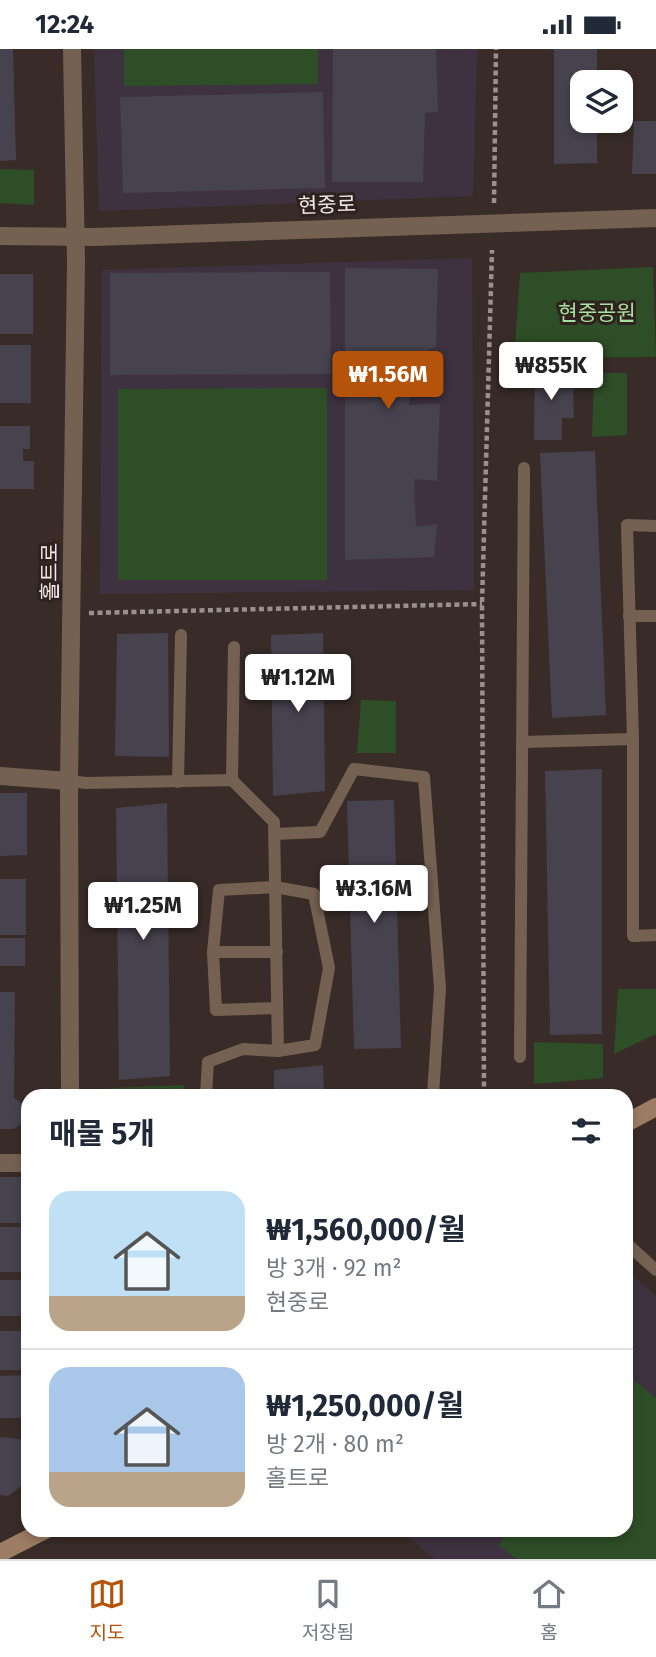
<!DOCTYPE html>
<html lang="ko">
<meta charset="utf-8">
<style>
body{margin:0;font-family:"Fira Sans","Noto Sans KR",sans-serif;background:#f6f6f7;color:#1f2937;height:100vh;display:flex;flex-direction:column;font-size:26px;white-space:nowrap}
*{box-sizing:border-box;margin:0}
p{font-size:23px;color:#747a83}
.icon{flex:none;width:38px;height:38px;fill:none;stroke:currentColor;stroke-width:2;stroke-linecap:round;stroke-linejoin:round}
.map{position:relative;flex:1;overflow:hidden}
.side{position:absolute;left:21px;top:1040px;width:612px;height:448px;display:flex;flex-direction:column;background:#fff;border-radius:21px;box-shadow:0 4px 10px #0003}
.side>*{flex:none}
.controls{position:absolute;left:570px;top:21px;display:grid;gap:14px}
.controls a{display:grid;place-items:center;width:63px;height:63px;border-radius:14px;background:#fff;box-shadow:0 4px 10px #0003;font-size:35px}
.price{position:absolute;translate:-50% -60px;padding:0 16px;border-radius:7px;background:#fff;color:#222;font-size:23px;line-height:46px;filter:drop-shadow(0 2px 4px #0008)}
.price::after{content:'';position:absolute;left:50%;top:42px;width:21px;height:16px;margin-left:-10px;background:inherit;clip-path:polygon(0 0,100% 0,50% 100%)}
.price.current{background:#b45309;color:#fff}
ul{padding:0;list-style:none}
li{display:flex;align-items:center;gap:21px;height:175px;padding:0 28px}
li+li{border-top:2px solid #e0e1e3}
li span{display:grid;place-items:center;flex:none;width:196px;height:140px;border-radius:21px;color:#555}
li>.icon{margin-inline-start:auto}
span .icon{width:84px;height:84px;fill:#fffc;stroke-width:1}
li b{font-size:30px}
h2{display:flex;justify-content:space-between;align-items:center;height:84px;padding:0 28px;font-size:30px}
.status{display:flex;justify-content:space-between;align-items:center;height:49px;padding:0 35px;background:#fff;direction:ltr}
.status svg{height:19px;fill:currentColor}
.tabs{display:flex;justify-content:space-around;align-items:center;height:98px;border-top:2px solid #e0e1e3;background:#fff;font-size:19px;color:#747a83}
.tabs a{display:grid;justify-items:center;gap:4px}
.tabs .current{color:#b45309}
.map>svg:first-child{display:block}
.education{fill:#3f3240}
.green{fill:#2d4e27}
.building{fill:#46424e}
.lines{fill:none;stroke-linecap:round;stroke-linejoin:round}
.path{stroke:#9b908d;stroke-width:4.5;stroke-dasharray:5 3.5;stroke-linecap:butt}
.service{stroke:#756151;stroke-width:12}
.minor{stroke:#756151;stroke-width:18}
.tertiary{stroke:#756151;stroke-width:18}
.secondary{stroke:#9c7c62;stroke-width:18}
.labels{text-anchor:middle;stroke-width:6;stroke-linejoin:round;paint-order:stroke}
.street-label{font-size:21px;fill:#efe6e3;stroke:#2f221e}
.park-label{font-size:21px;fill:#a6e09c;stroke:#2f221e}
</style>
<div class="status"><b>12:24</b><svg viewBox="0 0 49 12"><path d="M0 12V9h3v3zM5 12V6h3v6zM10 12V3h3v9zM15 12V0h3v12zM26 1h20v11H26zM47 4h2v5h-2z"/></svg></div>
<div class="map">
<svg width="656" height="1510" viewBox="0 0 656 1510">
<rect width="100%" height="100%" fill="#392c28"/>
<g class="education">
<polygon points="94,0 477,0 473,147 99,162"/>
<polygon points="472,209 474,541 100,545 102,221"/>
<polygon points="627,1222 656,1247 656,1510 435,1510 399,1481 626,1480"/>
</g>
<g class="green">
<polygon points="124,0 318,0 318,35 124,37"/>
<polygon points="0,120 34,121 34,156 0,154"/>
<polygon points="653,218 656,308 514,309 520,224"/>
<polygon points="594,324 627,324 627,386 592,388"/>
<polygon points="327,339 327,531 118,531 118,340"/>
<polygon points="361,651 396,652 396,704 357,704"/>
<polygon points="618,940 656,940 656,985 614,1005"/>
<polygon points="534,993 603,995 603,1029 534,1035"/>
<polygon points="184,1036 185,1046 111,1046 111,1039"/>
<polygon points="627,1326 656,1349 656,1510 517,1510 498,1496 510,1481 626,1480"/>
</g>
<g class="building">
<polygon points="0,0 13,0 16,111 0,112"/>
<polygon points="333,0 436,0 438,63 425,64 423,133 332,133"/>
<polygon points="554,0 597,0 597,33 583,33 583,72 597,72 597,114 554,115"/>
<polygon points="323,43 325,139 123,144 120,48"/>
<polygon points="634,72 656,72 656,125 632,125"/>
<polygon points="345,219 438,220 436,299 429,300 429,309 411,309 409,356 440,354 437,432 414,430 416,478 437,475 434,508 345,511"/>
<polygon points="330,223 331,325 110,326 110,224"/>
<rect x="0" y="225" width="33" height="60"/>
<rect x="0" y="296" width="31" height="58"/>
<polygon points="535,315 560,315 564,337 573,337 574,369 562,369 562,391 534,391"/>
<polygon points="0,377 30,377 30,400 23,400 23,412 34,412 34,440 0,440"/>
<polygon points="595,402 606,666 552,669 540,404"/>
<polygon points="168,584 169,708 115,707 117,585"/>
<polygon points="323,584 325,742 273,747 271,586"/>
<polygon points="602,720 602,985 550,986 545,722"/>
<polygon points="0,744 27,744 27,806 0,807"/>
<polygon points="394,751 401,999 354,1000 347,752"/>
<polygon points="167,754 170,1027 119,1031 116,759"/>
<rect x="0" y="830" width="26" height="56"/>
<rect x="0" y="889" width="25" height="28"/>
<polygon points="0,943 15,943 14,1049 23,1055 25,1061 22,1074 14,1080 0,1080"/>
<polygon points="323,1016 324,1046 274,1046 274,1021"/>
<rect x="0" y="1128" width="27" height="46"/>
<rect x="0" y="1178" width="28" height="45"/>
<rect x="0" y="1231" width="25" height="36"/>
<rect x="0" y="1282" width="21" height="39"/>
<polygon points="28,1326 28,1369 0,1369 0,1327"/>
<polygon points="0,1388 28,1391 28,1427 21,1437 8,1447 0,1446"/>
</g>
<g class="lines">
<g class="path">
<polyline points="494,154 496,0"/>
<polyline points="89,564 482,555"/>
<polyline points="484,1046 482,555 492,201"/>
</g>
<g class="service">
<polyline points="656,477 627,476 633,690 633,887 656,886"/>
<polyline points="629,567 656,567"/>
<polyline points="523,693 633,690"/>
<polyline points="232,731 234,598"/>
<polyline points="69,732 86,734 232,731 274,773 278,1002 243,1000 208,1013 206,1046"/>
<polyline points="178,733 181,586"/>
<polyline points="275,785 320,783 354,720 424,728 440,939 433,1046"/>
<polyline points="213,903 277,903"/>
<polyline points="277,959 216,961 213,903 219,841 275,838 314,845 329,919 315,996 278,1002"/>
<polyline points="520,1008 524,419"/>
<polyline points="626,1194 656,1221"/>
</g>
<g class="minor">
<polyline points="0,727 69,732"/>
<polyline points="0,1114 28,1114"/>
</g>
<g class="tertiary">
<polyline points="0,187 95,188 656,169"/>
<polyline points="70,1046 69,732 76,212 72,0"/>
</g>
<g class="secondary">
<polyline points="626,1074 656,1058"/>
<polyline points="0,1504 47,1480"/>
</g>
</g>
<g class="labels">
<g class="street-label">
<text transform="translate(327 156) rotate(-2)" y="7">현중로</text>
<text transform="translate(50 523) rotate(-90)" y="7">홀트로</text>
</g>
<g class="park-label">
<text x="597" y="271">현중공원</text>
</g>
</g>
</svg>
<div class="controls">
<a><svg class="icon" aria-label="layers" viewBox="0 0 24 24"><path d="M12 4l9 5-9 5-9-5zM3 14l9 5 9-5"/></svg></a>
</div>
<b class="price" style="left:551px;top:353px">₩855K</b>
<b class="price current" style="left:388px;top:362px">₩1.56M</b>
<b class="price" style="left:298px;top:665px">₩1.12M</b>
<b class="price" style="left:374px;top:876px">₩3.16M</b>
<b class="price" style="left:143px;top:893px">₩1.25M</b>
<section class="side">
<h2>매물 5개<svg class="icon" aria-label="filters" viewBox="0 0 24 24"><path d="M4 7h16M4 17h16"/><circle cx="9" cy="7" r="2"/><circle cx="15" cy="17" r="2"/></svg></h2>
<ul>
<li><span style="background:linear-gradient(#bfe0f5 75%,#b9a48a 0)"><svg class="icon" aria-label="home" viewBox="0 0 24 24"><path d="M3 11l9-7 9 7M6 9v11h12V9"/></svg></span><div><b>₩1,560,000/월</b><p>방 3개 · 92 m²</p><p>현중로</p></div></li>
<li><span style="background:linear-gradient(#a9c7e8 75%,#b9a48a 0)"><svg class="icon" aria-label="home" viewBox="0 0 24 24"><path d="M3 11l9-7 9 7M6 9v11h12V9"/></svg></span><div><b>₩1,250,000/월</b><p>방 2개 · 80 m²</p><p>홀트로</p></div></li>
</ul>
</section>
</div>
<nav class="tabs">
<a class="current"><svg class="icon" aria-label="map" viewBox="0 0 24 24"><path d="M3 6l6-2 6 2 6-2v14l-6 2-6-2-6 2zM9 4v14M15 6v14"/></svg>지도</a>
<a><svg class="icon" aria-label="saved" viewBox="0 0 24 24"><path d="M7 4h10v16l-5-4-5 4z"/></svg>저장됨</a>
<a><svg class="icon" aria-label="home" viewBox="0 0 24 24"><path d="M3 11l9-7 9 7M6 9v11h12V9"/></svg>홈</a>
</nav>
